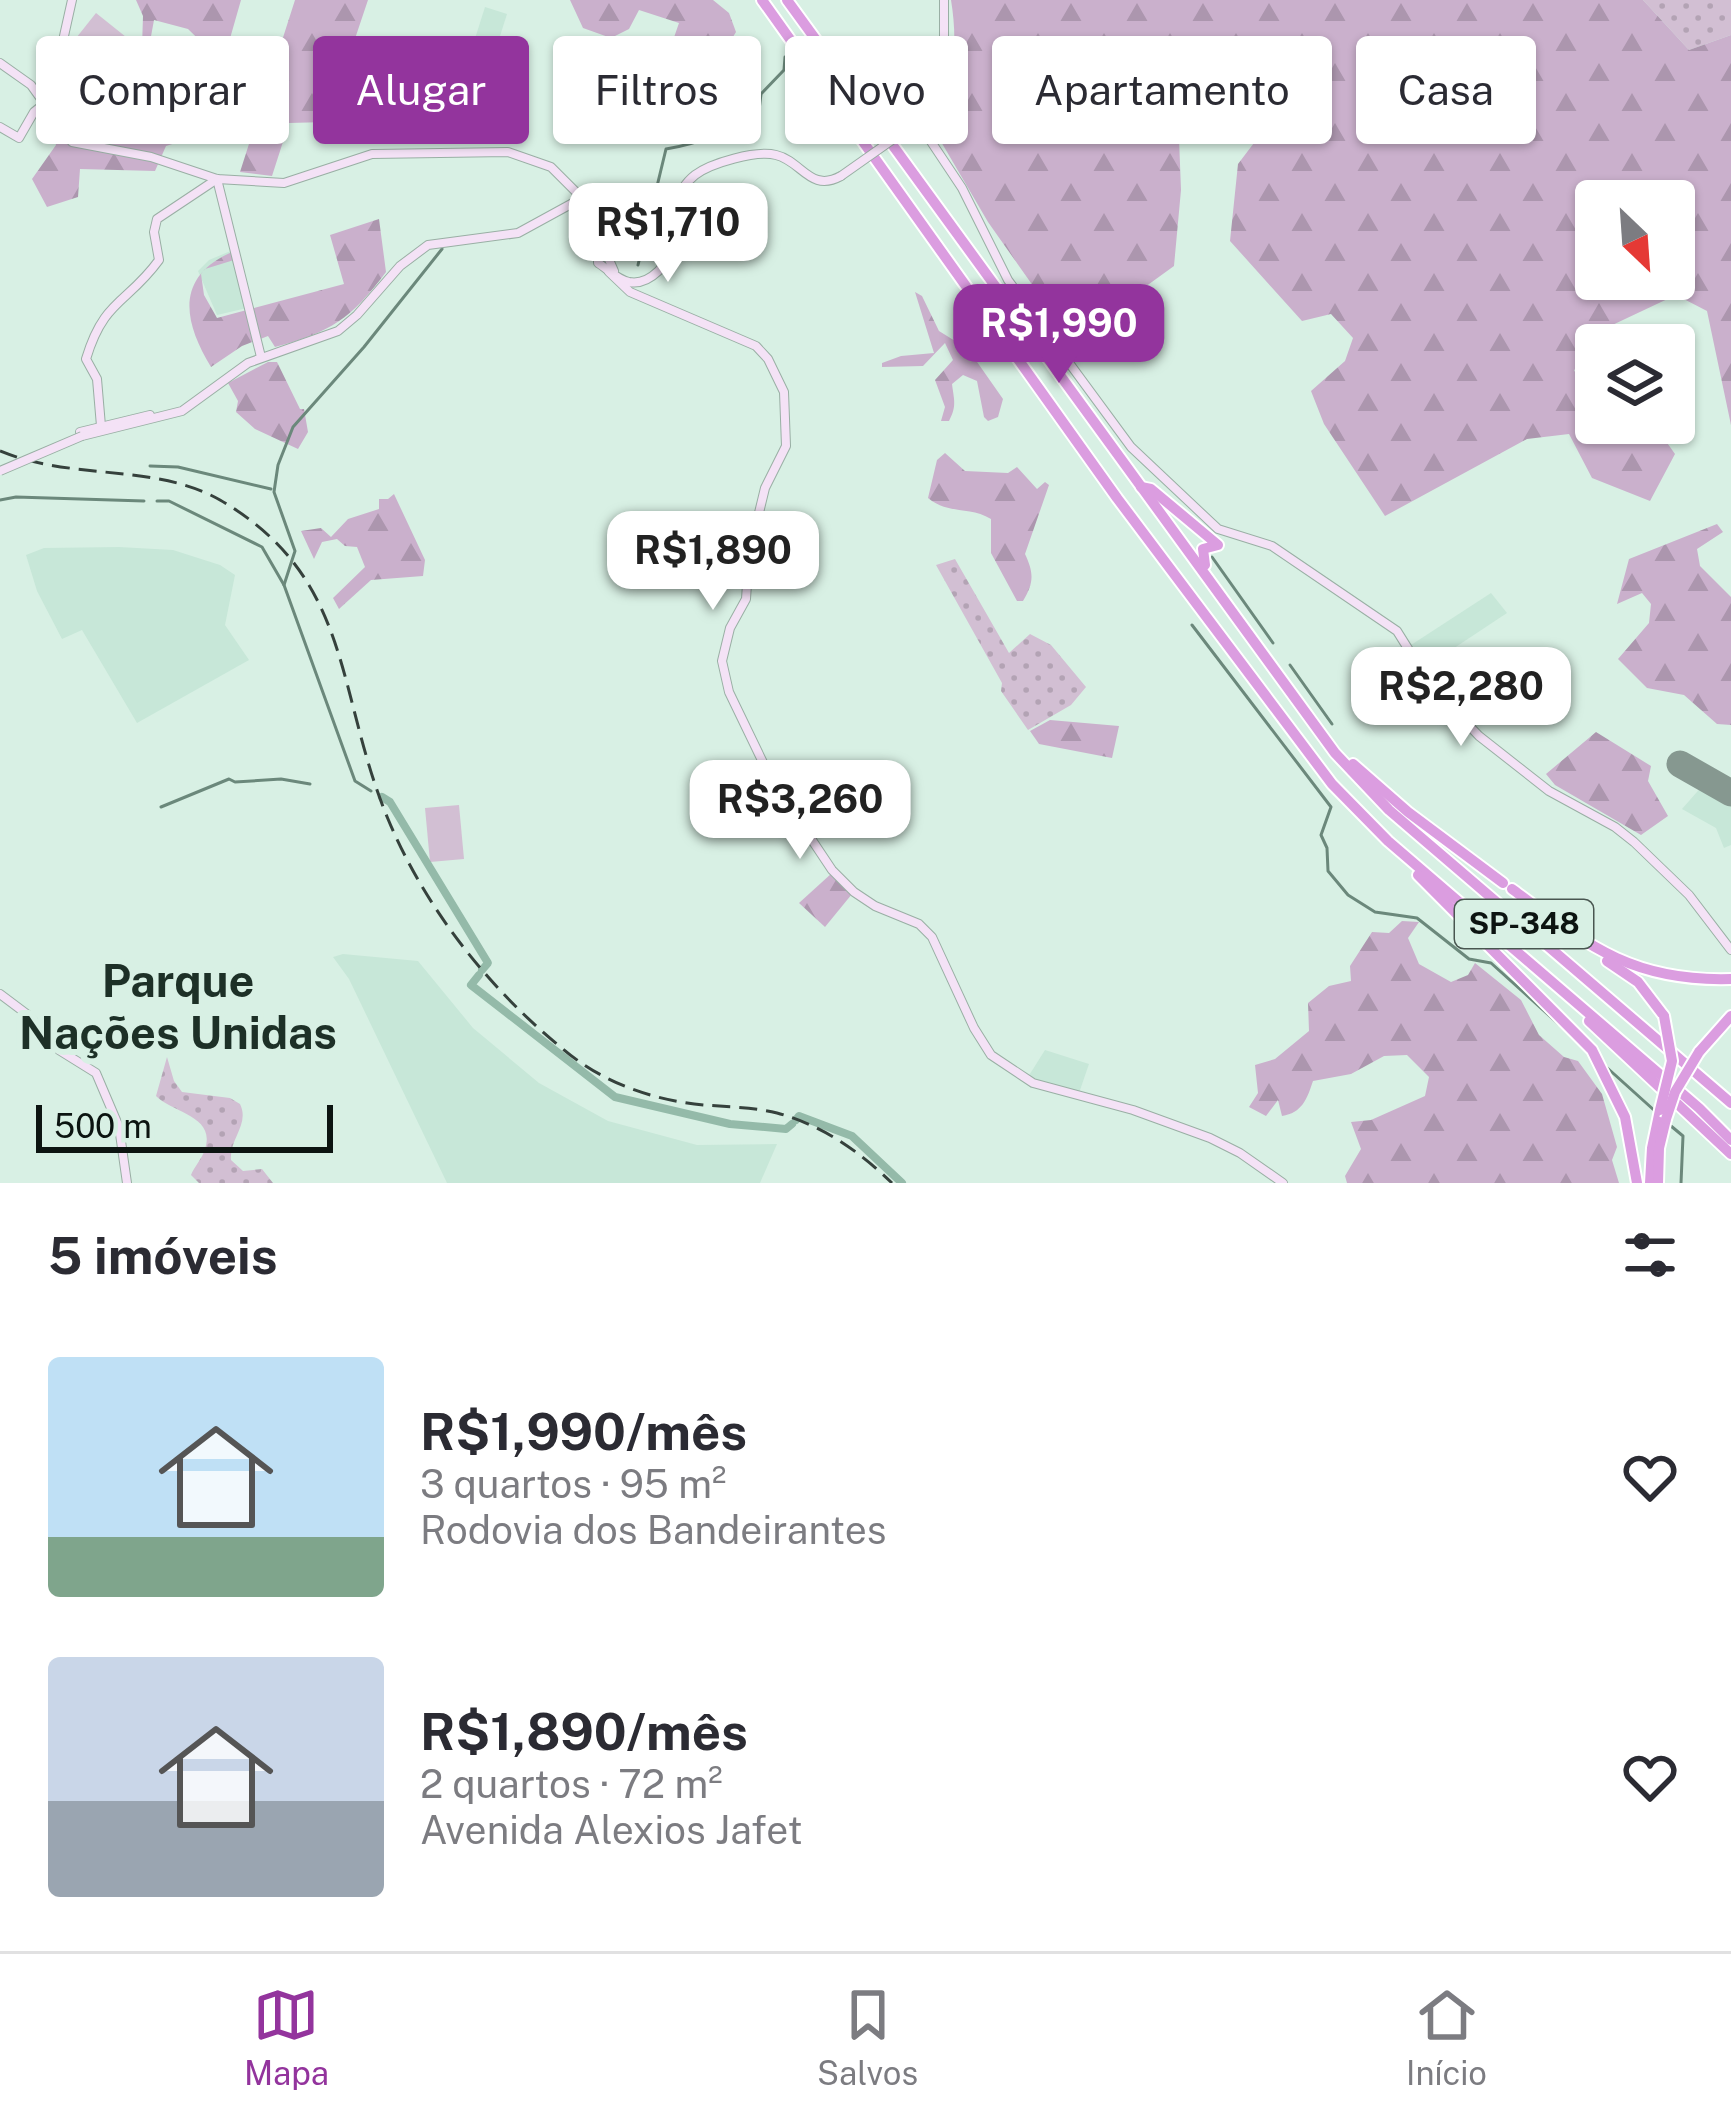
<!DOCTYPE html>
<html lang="pt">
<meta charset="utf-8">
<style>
body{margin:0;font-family:"Public Sans",sans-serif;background:#f7f7f7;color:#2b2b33;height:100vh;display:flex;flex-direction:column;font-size:45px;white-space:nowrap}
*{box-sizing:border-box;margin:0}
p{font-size:39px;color:#7c7c81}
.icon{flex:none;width:66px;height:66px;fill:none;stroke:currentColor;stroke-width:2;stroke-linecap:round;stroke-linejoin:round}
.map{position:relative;height:1183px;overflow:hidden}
.side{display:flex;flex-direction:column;background:#fff;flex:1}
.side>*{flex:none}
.banner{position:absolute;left:36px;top:36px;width:1659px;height:108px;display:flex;gap:24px}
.needle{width:78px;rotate:155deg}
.fabs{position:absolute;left:1575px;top:180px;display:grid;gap:24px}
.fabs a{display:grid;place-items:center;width:120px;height:120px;border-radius:12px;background:#fff;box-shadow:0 3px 9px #0004;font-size:60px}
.scale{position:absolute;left:36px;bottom:30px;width:297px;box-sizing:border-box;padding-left:12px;border:6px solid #0c1411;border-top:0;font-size:33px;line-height:42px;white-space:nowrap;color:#0c1411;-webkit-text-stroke:9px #d8f0e4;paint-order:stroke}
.price{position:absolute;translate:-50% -102px;padding:0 27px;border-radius:24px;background:#fff;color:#222;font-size:39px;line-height:78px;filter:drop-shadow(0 3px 6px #0008)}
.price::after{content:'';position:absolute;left:50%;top:72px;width:36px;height:27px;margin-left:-18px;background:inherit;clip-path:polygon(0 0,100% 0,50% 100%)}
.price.on{background:#93349d;color:#fff}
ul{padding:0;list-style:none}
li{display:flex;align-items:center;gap:36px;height:300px;padding:0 48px}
li span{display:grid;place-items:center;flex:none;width:336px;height:240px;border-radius:12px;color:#555}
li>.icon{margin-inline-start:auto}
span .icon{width:144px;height:144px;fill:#fffc;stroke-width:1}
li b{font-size:51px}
h2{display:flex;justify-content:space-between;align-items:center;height:144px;padding:0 48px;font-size:51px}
.tag{padding:0 42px;border-radius:12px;background:#fff;box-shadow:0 3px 9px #0004;font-size:42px;line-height:108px}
.tag.on{background:#93349d;color:#fff}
.tabs{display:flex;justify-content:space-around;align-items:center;height:168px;border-top:3px solid #e1e1e2;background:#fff;font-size:33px;color:#7c7c81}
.tabs a{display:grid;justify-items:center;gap:6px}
.tabs .on{color:#93349d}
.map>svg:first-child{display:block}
.built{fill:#c7e7d8}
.grass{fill:url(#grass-dots)}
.forest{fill:url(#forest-firs);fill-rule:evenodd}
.pitch{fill:#d2bfd3}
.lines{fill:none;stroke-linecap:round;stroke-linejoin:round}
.stream{stroke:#6b887b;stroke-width:3}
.river{stroke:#94baa9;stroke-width:8}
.runway{stroke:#869890;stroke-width:27}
.secondary-casing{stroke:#99afa4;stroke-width:10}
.highway-casing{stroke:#fff;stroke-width:14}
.secondary{stroke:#f4e2f6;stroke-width:8}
.highway{stroke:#db9de0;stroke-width:10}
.rail{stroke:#35413c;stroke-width:3;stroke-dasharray:18 9;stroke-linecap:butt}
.secondary-bridge-casing{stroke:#99afa4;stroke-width:10;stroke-linecap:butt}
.highway-bridge-casing{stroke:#fff;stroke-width:14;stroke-linecap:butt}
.secondary-bridge{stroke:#f4e2f6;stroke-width:8}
.highway-bridge{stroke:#db9de0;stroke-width:10}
.labels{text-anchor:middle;stroke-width:12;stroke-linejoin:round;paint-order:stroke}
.shield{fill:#d8f0e4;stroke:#495650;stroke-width:3}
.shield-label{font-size:30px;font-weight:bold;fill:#0c1411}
.district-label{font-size:45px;font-weight:bold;fill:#1d3027;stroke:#d8f0e4}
</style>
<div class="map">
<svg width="1731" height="1183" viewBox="0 0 1731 1183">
<defs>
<pattern id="grass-dots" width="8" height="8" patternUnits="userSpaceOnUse" patternTransform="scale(3)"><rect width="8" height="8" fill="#d2bfd3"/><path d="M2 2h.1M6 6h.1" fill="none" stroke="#b3a3b4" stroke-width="1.8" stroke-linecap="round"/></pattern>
<pattern id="forest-firs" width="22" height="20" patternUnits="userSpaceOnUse" patternTransform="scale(3)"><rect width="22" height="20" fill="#cab0cc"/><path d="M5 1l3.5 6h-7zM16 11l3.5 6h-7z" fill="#ac96ae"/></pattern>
</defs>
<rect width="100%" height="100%" fill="#d8f0e4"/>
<g class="built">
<polygon points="485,7 507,14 494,55 472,48"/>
<polygon points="233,250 247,308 217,315 198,271 209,260"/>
<polygon points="119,547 173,550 220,565 235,575 225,625 249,660 137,723 82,630 62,639 37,591 26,555 44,548"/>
<polygon points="1491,593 1507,613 1424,668 1411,645"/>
<polygon points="1682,759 1731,786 1731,845 1724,848 1716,828 1682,809 1704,784 1677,768"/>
<polygon points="343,954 418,961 473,1028 539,1083 608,1121 697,1145 777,1144 760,1183 447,1183 349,979 333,957"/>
<polygon points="1045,1050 1089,1064 1079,1093 1028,1077"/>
</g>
<g class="grass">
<polygon points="1643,0 1731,0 1731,35 1689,50"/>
<polygon points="955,559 1009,653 1030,634 1051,645 1086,687 1071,705 1028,730 1001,691 1002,683 936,565"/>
<path d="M167 1057 174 1081 182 1092 230 1098 240 1104C250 1124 229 1139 231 1160L243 1171 262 1169 273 1183H199L191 1175C194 1167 202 1159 205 1149 216 1116 173 1113 156 1096Z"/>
</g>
<g class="forest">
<polygon points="136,0 241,0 223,63 188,29 154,20 145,69 192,101 185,140 166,146 155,171 80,169 78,197 47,207 32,179 56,145 52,129 57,114 101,142 119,136 104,98 115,72 142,47 143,16"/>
<polygon points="295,0 368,0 327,122 289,123 272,176 240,172"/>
<path d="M570 0H713L729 13 736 32C726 51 707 63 694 81L663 69 679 23 639 10 629 29 611 38 583 28Z"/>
<path d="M951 0H1643L1689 50 1731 35V425L1707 311 1676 295 1589 336 1574 371 1596 382V423H1653L1675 454 1650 501 1592 478 1569 434 1527 439 1385 516 1324 424 1311 391 1345 361 1353 338 1331 314 1302 321 1230 241 1238 164 1260 135 1295 130 1275 76 1217 77 1178 112 1181 190 1174 266 1127 300 1038 293 988 222 933 128C935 114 943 104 947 91 956 60 956 31 951 0ZM1596 201H1674V279H1596Z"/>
<path d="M379 219 386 272C351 319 331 332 275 347L268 336 242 346 211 367C183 321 175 277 232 252L234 260 205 269 201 274 204 295 217 318 344 284 330 235Z"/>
<path d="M915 292 922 296 939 331 968 349 1003 399 998 417 988 421 984 417 977 381 963 375 952 384C954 400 957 406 949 421H941L945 407 935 380 953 360 945 343 923 366 882 367V363L901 356 934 353Z"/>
<polygon points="268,362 277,362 300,409 304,409 308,432 298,449 255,429 236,412 238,401 228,383"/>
<path d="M945 453 965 471 1008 473 1017 467 1037 489 1045 482 1049 485 1025 554C1034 573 1034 583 1023 601H1017L991 553V519C970 506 949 515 928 498L937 460Z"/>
<polygon points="394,494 425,560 423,576 371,580 339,609 333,598 365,567 357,547 345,546 337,539 322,542 314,559 301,531 321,528 331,537 348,519 379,509 379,499 388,499"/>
<polygon points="1717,524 1723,532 1697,549 1700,566 1731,597 1731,725 1717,724 1684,695 1647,688 1618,659 1649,623 1651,604 1642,593 1617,604 1629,559"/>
<polygon points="1050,720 1119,726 1112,758 1039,744 1030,731"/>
<polygon points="1596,732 1651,766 1648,781 1668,816 1641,835 1555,785 1546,774"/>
<polygon points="832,873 852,894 825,927 799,903"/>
<path d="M1402 921 1419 922 1408 938 1419 964 1451 982 1468 975 1475 963 1521 1000 1539 1035 1564 1057 1578 1061 1602 1094 1617 1147 1612 1160 1619 1183H1347L1345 1176 1361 1149 1351 1122 1371 1120 1425 1096 1429 1077 1407 1055 1384 1056 1351 1074 1313 1081C1307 1099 1302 1113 1282 1116L1278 1100 1266 1116 1249 1107 1258 1093 1255 1065 1275 1059 1309 1031 1308 1003 1329 986 1351 981 1350 966 1372 932 1389 933Z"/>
</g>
<g class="pitch">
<polygon points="96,13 126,37 95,76 65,52"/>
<polygon points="459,805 464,859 430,862 425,808"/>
</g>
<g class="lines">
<g class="stream">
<path d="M638 265 666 149C702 143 730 131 759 110L761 94 784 70 785 57"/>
<polyline points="150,466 178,467 271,489"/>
<polyline points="0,500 16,497 144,501"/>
<polyline points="157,501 169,501 262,547 284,585 355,781 371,791"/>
<polyline points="1212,557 1273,643"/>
<polyline points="284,585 295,551 274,492 278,465 293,427 364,347 442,249"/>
<polyline points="1192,625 1331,807 1321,835 1327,848 1328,871 1348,895 1375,912 1417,918 1469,959 1491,963 1562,1027"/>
<polyline points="1290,665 1332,724"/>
<polyline points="161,807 229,779 235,782 281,779 310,784"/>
<polyline points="1604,1065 1655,1111"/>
<polyline points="1671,1126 1683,1136 1681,1183"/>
</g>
<g class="river">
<polyline points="382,797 390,802 488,963 482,970"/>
<polyline points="479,975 471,985 615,1097 730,1124 786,1129 792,1124"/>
<polyline points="796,1120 799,1116 852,1136 902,1183"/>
</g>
<polyline class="runway" points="1680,764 1731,793"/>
<defs>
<g id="secondary">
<polyline points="944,0 944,64 927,125 928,137 962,188 1008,280 1131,447 1218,529 1272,546 1397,631 1432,687 1479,736 1549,791 1615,827 1634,842 1689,895 1731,950"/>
<polyline points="0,63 31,85 72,142 151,157 217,179 284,183 372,154 508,152 551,167 582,198 614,271"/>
<polyline points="0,127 19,138 34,112 50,99 72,0"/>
<polyline points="217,179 261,357"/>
<path d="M598 255V263C608 269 616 279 629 282 650 286 671 262 674 243 676 230 672 218 675 205 678 194 686 182 695 175 711 163 756 150 776 155 802 161 810 193 841 176"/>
<polyline points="609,272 630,292 756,346 768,359 784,392 786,446 765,488 749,554 746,599 730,628 722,661 729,692 770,777 832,870 854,892 875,906 919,924 932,937 974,1028 991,1055 1033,1083 1133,1110 1210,1138 1240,1153 1283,1183"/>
<path d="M101 426 97 379 86 359C104 299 127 304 159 260L154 232 157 219 217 179"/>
<polyline points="80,432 150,415"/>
<polyline points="82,436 182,411 248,363 338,331 357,315 400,266 428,245 518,233 582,198"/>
<polyline points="0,994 28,1015 59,1050 96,1073 119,1127 127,1183"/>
</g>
<g id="highway">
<polyline points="762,0 1117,498 1332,784 1388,841 1699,1108 1731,1140"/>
<polyline points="787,0 1335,753 1389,810 1731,1103"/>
<polyline points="1141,487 1151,489 1218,545 1203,549 1205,565"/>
<polyline points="1353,764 1408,812 1503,883"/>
<polyline points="1418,875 1592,1050 1625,1117 1637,1183"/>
<path d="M1512 889C1587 945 1632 982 1731 979"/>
<polyline points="1607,961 1638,982 1664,1016"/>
<polyline points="1589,1021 1731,1154"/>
<polyline points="1699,1052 1731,1016"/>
<polyline points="1650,1183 1652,1148 1660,1110"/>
<polyline points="1658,1183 1659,1148 1666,1119"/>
</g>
</defs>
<use href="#secondary" class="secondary-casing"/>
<use href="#highway" class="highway-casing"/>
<use href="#secondary" class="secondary"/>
<use href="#highway" class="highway"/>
<path class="rail" d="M0 451C73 481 155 463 220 500 354 578 335 692 388 819 425 908 489 989 563 1049 603 1083 652 1100 704 1105 728 1107 753 1107 777 1113 822 1125 859 1151 892 1183"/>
<defs>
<g id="secondary-bridge">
<polyline points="841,176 919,121"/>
<polyline points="0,471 82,436"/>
</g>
<g id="highway-bridge">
<polyline points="1660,1110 1672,1061 1664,1016"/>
<polyline points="1666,1119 1675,1092 1699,1052"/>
</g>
</defs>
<use href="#secondary-bridge" class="secondary-bridge-casing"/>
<use href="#highway-bridge" class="highway-bridge-casing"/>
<use href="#secondary-bridge" class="secondary-bridge"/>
<use href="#highway-bridge" class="highway-bridge"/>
</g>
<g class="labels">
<rect class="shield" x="1455" y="900" width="138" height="48" rx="9"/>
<g class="shield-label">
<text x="1524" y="934">SP-348</text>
</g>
<g class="district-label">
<text x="178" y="997">Parque<tspan x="178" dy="52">Nações Unidas</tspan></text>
</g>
</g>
</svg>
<div class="fabs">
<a><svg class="needle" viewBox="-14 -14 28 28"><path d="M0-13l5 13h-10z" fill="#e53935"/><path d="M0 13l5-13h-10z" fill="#7c7c81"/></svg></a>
<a><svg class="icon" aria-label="layers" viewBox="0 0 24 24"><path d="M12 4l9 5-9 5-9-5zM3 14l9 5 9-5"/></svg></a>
</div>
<div class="scale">500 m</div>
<b class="price" style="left:668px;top:285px">R$1,710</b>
<b class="price on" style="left:1059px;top:386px">R$1,990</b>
<b class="price" style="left:713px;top:613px">R$1,890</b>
<b class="price" style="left:1461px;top:749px">R$2,280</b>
<b class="price" style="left:800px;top:862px">R$3,260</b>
<div class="banner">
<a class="tag">Comprar</a>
<a class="tag on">Alugar</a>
<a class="tag">Filtros</a>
<a class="tag">Novo</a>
<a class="tag">Apartamento</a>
<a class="tag">Casa</a>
</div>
</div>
<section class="side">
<h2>5 imóveis<svg class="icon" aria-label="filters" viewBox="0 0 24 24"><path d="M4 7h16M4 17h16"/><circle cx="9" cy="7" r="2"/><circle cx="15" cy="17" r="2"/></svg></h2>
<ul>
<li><span style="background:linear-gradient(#bfe0f5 75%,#7fa58c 0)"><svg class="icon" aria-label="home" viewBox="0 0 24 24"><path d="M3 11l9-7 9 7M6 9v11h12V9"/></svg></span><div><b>R$1,990/mês</b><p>3 quartos · 95 m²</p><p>Rodovia dos Bandeirantes</p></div><svg class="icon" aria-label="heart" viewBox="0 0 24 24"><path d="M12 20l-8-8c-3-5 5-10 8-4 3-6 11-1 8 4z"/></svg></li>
<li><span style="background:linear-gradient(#c9d6e8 60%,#9aa5b1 0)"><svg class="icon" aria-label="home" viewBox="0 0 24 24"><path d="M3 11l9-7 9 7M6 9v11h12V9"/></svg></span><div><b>R$1,890/mês</b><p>2 quartos · 72 m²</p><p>Avenida Alexios Jafet</p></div><svg class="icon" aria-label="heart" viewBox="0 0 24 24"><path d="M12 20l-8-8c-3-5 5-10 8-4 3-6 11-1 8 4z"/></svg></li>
</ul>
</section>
<nav class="tabs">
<a class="on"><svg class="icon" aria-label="map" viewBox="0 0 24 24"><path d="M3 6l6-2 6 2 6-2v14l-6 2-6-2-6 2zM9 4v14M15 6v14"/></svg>Mapa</a>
<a><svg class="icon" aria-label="saved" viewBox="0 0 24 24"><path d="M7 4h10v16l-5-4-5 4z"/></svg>Salvos</a>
<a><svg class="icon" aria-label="home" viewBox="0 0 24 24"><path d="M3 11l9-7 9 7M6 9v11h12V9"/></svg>Início</a>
</nav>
